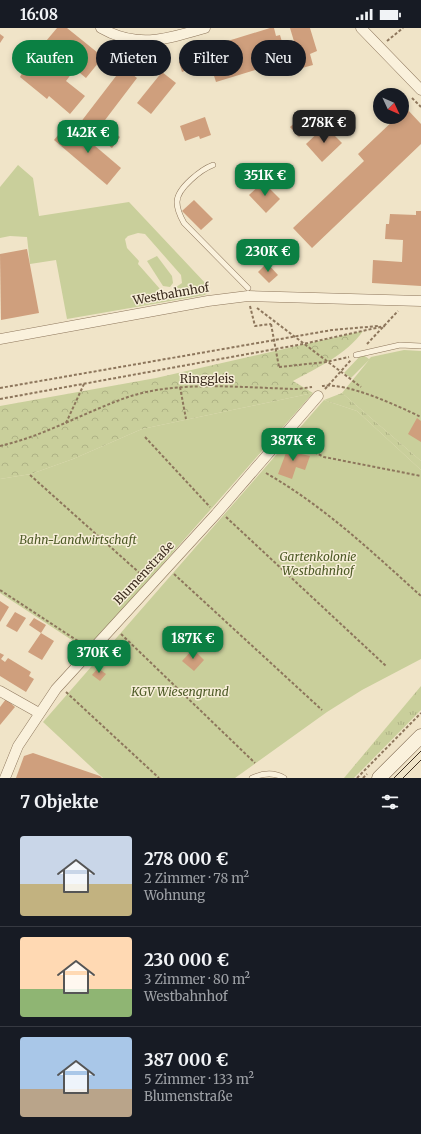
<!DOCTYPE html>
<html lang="de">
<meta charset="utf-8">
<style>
body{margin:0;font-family:Merriweather,serif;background:#242831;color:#f1f3f6;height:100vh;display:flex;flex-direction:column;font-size:15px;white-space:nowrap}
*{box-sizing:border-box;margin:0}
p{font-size:13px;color:#9ea1a6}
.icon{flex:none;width:22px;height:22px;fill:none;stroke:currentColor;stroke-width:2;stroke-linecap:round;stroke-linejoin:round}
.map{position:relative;height:750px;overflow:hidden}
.drawer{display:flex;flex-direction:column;background:#171b24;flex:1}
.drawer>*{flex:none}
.banner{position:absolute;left:12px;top:12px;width:397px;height:36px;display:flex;gap:8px}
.needle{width:26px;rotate:134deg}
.tools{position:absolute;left:373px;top:60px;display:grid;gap:8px}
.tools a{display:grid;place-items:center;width:36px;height:36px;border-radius:50%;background:#171b24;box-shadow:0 2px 6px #0003;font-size:20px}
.price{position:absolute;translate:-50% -34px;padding:0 9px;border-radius:8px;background:#0b8043;color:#fff;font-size:13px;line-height:26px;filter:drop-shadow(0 1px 2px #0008)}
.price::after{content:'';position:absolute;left:50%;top:24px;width:12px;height:9px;margin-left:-6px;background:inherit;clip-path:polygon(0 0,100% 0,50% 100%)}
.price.selected{background:#222;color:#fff}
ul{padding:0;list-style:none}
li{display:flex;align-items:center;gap:12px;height:100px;padding:0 20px}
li+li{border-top:1px solid #363941}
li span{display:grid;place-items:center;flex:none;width:112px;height:80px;border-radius:4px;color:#555}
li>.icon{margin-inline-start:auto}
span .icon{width:48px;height:48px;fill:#fffc;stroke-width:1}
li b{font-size:17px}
h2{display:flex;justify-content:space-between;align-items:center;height:48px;padding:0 20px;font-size:17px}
.tag{padding:0 14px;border-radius:18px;background:#171b24;box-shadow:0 2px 6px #0003;font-size:14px;line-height:36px}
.tag.selected{background:#0b8043;color:#fff}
.status{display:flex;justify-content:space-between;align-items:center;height:28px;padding:0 20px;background:#171b24;direction:ltr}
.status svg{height:11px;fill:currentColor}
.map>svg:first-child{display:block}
.grass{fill:url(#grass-tufts)}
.forest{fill:url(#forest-crowns)}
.green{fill:#c9cf9b;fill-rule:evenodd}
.building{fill:#cf9f7d}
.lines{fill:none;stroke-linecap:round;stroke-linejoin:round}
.service-casing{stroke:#8d765c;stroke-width:6}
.minor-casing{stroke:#8d765c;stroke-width:11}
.secondary-casing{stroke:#6f573f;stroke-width:15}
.path{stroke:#8d765c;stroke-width:2;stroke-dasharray:3 2;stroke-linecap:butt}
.service{stroke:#faf1dc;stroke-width:5}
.minor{stroke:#faf1dc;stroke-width:10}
.secondary{stroke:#faf1dc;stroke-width:14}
.tram{stroke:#3d2e20;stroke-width:1}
.path-bridge{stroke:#8d765c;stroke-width:2;stroke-dasharray:3 2;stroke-linecap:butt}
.labels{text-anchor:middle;stroke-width:3;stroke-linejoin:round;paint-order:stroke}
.street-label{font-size:12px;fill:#3d2e20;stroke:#f7eed8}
.park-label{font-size:12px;font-style:italic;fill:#4d5a26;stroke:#f7eed8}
</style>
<div class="status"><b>16:08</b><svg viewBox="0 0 49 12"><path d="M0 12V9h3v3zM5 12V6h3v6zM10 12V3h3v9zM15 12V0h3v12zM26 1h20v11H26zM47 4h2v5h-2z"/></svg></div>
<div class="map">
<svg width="421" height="750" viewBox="0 0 421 750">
<defs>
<pattern id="grass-tufts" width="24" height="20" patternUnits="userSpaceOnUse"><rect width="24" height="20" fill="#c9cf9b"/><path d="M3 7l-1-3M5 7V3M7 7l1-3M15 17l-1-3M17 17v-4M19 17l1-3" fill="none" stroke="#aeb285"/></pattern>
<pattern id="forest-crowns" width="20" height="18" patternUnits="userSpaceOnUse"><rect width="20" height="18" fill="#c9cf9b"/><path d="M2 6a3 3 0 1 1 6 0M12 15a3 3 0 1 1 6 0" fill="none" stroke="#aeb285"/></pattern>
</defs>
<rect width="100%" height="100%" fill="#f0e4c8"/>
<g class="grass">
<polygon points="342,365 421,433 421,442 357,383 324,372"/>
<polygon points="421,658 421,682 354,750 344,750"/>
</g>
<path class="forest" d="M363 303C347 326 317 340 293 353L313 365 142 401 73 431 31 446 0 451V378L156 350Z"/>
<g class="green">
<path d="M18 137 33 150 39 188 129 174 207 257 209 263 205 267 67 291 56 232 30 236 27 209 10 208 0 210V159ZM138 205 145 206 181 247 182 255C172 261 165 272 154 273V270L160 261 138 236 139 233 127 220 125 211 128 208Z"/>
<polygon points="157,228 172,248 173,255 170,259 163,258 147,233"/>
<polygon points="404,322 421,323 421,433 342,365 369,332 351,350 344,345 362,326 369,331 371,329"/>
<polygon points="313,365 87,622 0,565 0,451 31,446 73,431 142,401"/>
<polygon points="324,372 357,383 421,442 421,631 362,662 327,684 235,750 103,750 43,694"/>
</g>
<g class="building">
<polygon points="57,0 67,0 103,29 86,50 75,41 66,53 85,68 70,86 49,68 47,71 20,49 22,45 20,44"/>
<polygon points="270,0 274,0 276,8 280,7 285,24 282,25 284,33 216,54 205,20"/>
<polygon points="290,0 310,0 317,23 310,26 313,37 302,40"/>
<polygon points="0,6 4,9 0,15"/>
<polygon points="189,30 192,40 182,44 179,34"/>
<polygon points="123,39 137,50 102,96 120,109 112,120 80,95"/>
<polygon points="162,44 176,55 151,86 137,75"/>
<polygon points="406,80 421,96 421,116 312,220 293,200 364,133 358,126 397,89 402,89 402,84"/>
<polygon points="205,89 211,107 200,111 199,108 185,113 180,98"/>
<polygon points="298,92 307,102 299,109 290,99"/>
<polygon points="68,95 121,140 107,157 54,112"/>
<polygon points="325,98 342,115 322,134 306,116"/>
<polygon points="263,154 280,171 266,185 249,167"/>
<polygon points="194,172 213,191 201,202 182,183"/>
<polygon points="416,183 421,183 421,258 372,255 373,232 402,234 403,212 385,211 386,196 389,196 390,186 416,187"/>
<polygon points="27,221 39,285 1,292 0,226"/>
<polygon points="267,235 278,247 269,255 258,244"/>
<polygon points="417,390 421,393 421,414 408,406"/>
<polygon points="289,417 302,422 301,426 310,428 305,442 296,439 292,451 278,446"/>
<polygon points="0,573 9,579 0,594"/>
<polygon points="15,584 26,590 17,604 6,598"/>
<polygon points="34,590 46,597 41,605 54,613 42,632 28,624 41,605 29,597"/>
<polygon points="193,621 204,632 194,643 182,633"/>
<polygon points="0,625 4,627 1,631 5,634 8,630 31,644 29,648 34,651 26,664 0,648"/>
<polygon points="98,640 106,646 100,653 92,647"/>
<polygon points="6,671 15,679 0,697 0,679"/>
<polygon points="33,725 100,748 102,750 16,750 24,728"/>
</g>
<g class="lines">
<defs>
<g id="service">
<path d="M213 137C202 141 177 160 177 174 177 182 180 188 184 195L248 260"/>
<polyline points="356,327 400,317 421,318"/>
<path d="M252 750C263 745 274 744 284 750"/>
</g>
<g id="minor">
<path d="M101 0C137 21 167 11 205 0"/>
<polyline points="361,0 421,62"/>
<polyline points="0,311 208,273 248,268 421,273"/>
<polyline points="0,663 39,685"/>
<polyline points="5,750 18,718 56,661 216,486 318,368"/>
</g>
<polyline id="secondary" points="379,750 421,708"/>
</defs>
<use href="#service" class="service-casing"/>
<use href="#minor" class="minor-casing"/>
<use href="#secondary" class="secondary-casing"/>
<g class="path">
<polyline points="387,13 403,0"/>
<polyline points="412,70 421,79"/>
<polyline points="250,278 255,298 271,296"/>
<polyline points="257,280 361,359"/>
<polyline points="367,316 398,283"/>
<polyline points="279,339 326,334 349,329"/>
<path d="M322 358C347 354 398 378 421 389"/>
<polyline points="180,359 186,391"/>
<polyline points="0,360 332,302 378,298"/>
<polyline points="325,361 351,332"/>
<polyline points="0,371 303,316 385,298"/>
<polyline points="66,395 84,356"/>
<polyline points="145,409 210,479"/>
<polyline points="292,413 324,429 421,448"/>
<path d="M0 418C44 408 85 384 128 369 178 352 245 360 298 361L312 359"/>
<path d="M266 445C325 479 371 523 421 568"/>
<polyline points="30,447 144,549"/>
<polyline points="226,489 386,638"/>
<polyline points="174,546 322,682"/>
<polyline points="0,562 84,617"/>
<polyline points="121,606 255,735"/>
<polyline points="66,664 159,750"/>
<polyline points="357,750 421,685"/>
<polyline points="363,750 367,746"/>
</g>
<use href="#service" class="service"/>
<use href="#minor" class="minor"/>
<use href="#secondary" class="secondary"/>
<g class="tram">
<polyline points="394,750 421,723"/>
<polyline points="403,750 421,732"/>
</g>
<polyline class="path-bridge" points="271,296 279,339"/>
</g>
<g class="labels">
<g class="street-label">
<text transform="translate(171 266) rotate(-10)" y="4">Westbahnhof</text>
<text x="207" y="355">Ringgleis</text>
<text transform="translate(144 545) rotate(-47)" y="4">Blumenstraße</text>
</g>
<g class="park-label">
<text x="78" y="516">Bahn-Landwirtschaft</text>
<text x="318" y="533">Gartenkolonie<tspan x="318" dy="14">Westbahnhof</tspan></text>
<text x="180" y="668">KGV Wiesengrund</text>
</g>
</g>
</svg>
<div class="tools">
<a><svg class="needle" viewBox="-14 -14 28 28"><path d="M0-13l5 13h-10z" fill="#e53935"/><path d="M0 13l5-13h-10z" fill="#9ea1a6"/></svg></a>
</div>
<b class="price selected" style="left:324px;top:116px">278K €</b>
<b class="price" style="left:88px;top:126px">142K €</b>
<b class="price" style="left:265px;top:169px">351K €</b>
<b class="price" style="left:268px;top:245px">230K €</b>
<b class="price" style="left:293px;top:434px">387K €</b>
<b class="price" style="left:193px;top:632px">187K €</b>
<b class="price" style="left:99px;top:646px">370K €</b>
<div class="banner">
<a class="tag selected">Kaufen</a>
<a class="tag">Mieten</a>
<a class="tag">Filter</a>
<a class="tag">Neu</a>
</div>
</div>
<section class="drawer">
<h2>7 Objekte<svg class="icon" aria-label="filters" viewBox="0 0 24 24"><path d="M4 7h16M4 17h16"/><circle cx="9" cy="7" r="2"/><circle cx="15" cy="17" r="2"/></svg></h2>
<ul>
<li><span style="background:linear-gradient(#c9d6e8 60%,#c2b280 0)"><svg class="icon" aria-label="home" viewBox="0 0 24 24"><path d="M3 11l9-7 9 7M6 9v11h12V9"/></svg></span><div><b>278 000 €</b><p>2 Zimmer · 78 m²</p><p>Wohnung</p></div></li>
<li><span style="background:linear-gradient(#ffd9b3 65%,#8fb573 0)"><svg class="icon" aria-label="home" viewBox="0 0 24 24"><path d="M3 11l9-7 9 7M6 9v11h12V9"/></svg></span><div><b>230 000 €</b><p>3 Zimmer · 80 m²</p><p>Westbahnhof</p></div></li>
<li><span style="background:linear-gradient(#a9c7e8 65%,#b9a48a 0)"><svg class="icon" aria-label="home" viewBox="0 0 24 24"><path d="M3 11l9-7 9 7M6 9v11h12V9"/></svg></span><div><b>387 000 €</b><p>5 Zimmer · 133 m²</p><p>Blumenstraße</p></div></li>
</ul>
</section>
